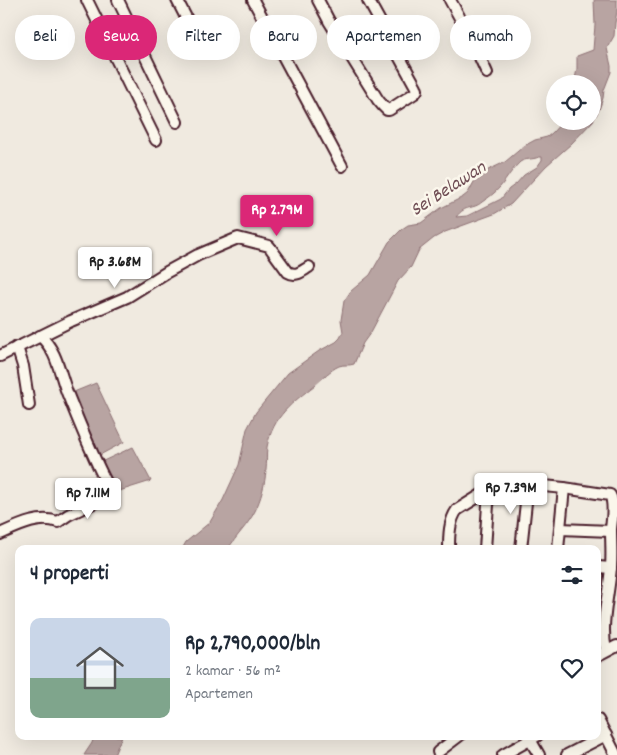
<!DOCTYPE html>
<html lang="id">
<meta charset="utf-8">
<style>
body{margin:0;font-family:Dekko,sans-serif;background:#f6f6f7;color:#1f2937;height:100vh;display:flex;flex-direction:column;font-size:19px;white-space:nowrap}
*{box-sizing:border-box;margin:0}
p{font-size:16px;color:#747a83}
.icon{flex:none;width:28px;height:28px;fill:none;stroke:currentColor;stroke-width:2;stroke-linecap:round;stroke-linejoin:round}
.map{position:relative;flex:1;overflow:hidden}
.drawer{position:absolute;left:15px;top:545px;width:586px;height:195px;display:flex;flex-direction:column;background:#fff;border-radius:10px;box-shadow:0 5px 20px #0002}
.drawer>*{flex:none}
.banner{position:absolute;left:15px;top:15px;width:588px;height:45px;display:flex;gap:10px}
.fabs{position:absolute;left:546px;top:75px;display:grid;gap:10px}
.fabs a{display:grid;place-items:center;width:55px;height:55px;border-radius:50%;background:#fff;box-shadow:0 5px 20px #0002;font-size:25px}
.price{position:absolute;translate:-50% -42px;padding:0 11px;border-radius:5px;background:#fff;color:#222;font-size:16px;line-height:32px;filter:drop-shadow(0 1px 2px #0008)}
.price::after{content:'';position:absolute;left:50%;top:30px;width:15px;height:11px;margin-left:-8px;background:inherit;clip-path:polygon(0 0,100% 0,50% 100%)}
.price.selected{background:#db2777;color:#fff}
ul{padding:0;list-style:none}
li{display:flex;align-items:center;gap:15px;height:125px;padding:0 15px}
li+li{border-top:1px solid #e0e1e3}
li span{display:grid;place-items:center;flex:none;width:140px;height:100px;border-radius:10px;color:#555}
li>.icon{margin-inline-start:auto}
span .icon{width:60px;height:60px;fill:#fffc;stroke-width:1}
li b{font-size:21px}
h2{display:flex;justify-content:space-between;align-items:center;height:60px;padding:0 15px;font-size:21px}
.chip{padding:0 18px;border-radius:22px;background:#fff;box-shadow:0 5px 20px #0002;font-size:18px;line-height:45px}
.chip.selected{background:#db2777;color:#fff}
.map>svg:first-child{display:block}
.water{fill:#b8a4a2;stroke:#8c6f72;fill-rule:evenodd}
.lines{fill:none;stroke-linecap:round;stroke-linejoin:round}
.minor-casing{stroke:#4a1f2b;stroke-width:14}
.minor{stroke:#fbf7ec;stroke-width:10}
.labels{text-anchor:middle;stroke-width:5;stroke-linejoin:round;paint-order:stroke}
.water-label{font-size:19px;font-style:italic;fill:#704e55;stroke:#fbf7ec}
</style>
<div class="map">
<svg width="617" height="755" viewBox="0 0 617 755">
<rect width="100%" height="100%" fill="#f0eae0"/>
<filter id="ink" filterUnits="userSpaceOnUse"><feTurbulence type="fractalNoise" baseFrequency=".02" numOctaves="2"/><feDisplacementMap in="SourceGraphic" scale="10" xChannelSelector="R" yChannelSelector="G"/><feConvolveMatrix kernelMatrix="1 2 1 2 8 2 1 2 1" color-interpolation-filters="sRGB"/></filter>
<g filter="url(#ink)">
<g class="water">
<path d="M594 0H617V11L615 23 614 36 607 48 611 66V72L604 90 603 98 599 110 593 121 571 144 546 166 511 204 494 214 445 232 434 238 419 250 411 267 398 281 371 332 363 343 354 364C349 366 344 364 339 366 330 370 323 378 315 385 292 403 273 416 267 447 266 455 267 463 266 470 265 484 261 499 255 511 248 525 236 536 228 549H182L186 542 210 522 223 500 239 465 247 429 256 412 288 373 319 351 336 342 340 338 343 332 341 320 344 301 351 291 370 275 389 242 402 229 408 225 421 223 441 208 463 197 468 193 474 182 482 173 505 162 524 146 535 140 547 137 552 133 563 121H592V84H574L577 69V56L593 50 595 25ZM539 157H542V160L537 167 524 175 516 184 509 189 501 199 467 216 456 217C466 204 473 210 482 202 488 198 495 193 500 187 507 179 512 169 520 162 526 158 532 160 539 157Z"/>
<polygon points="96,383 124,442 96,457 69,394"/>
<polygon points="133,447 151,481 113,493 99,463"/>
<polygon points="94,736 122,736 114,755 84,755 92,743"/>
</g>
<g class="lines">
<defs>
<g id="minor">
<polyline points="87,0 156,140"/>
<polyline points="118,0 177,122"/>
<polyline points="177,0 196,37"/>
<polyline points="253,0 342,166"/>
<polyline points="318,0 329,21 378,100 383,106 387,110 389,110 415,93 417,90 416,87 368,0"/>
<polyline points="450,0 472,40 487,73"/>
<polyline points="17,347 23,366 29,405"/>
<path d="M0 356 71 321 127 297 167 272 198 255 238 238 269 246 288 272C296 277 302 271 309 267"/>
<polyline points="560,529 611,531"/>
<path d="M0 534C18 526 39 515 58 522L68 515 104 498C108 493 109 490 107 484 92 455 80 425 68 395 60 375 57 350 40 336"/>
<path d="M449 549C449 536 449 521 457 510L489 490"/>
<path d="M485 549 489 490 504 482 564 488 610 495C615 504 612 518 611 529 611 542 612 555 611 567 609 595 600 623 606 651"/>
<polyline points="521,549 528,484"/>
<polyline points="558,549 564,488"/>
<polyline points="598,567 611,568"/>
<polyline points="598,656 617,646"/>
<polyline points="598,720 616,755"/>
<polyline points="528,736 539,755"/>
<polyline points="438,752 459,736"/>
<polyline points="503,755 537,736"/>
<polyline points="567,755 606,735"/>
</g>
</defs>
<use href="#minor" class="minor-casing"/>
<use href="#minor" class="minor"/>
</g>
</g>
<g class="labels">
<g class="water-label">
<text transform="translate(447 187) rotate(-33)" y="7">Sei Belawan</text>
</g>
</g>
</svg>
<div class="fabs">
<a><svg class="icon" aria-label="locate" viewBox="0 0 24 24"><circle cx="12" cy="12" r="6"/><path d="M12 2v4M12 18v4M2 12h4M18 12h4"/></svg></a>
</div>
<b class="price selected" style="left:277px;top:237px">Rp 2.79M</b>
<b class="price" style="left:115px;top:289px">Rp 3.68M</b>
<b class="price" style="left:511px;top:515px">Rp 7.39M</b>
<b class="price" style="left:88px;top:520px">Rp 7.11M</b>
<div class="banner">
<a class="chip">Beli</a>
<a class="chip selected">Sewa</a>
<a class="chip">Filter</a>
<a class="chip">Baru</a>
<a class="chip">Apartemen</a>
<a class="chip">Rumah</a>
</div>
<section class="drawer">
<h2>4 properti<svg class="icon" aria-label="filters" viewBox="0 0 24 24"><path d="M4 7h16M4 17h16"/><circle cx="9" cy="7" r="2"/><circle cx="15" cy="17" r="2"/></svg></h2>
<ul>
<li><span style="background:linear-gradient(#c9d6e8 60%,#7fa58c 0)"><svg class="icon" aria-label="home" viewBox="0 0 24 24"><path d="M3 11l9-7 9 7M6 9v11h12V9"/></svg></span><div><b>Rp 2,790,000/bln</b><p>2 kamar · 56 m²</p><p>Apartemen</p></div><svg class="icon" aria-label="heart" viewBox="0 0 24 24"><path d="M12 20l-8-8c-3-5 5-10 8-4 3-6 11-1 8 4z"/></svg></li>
</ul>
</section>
</div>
